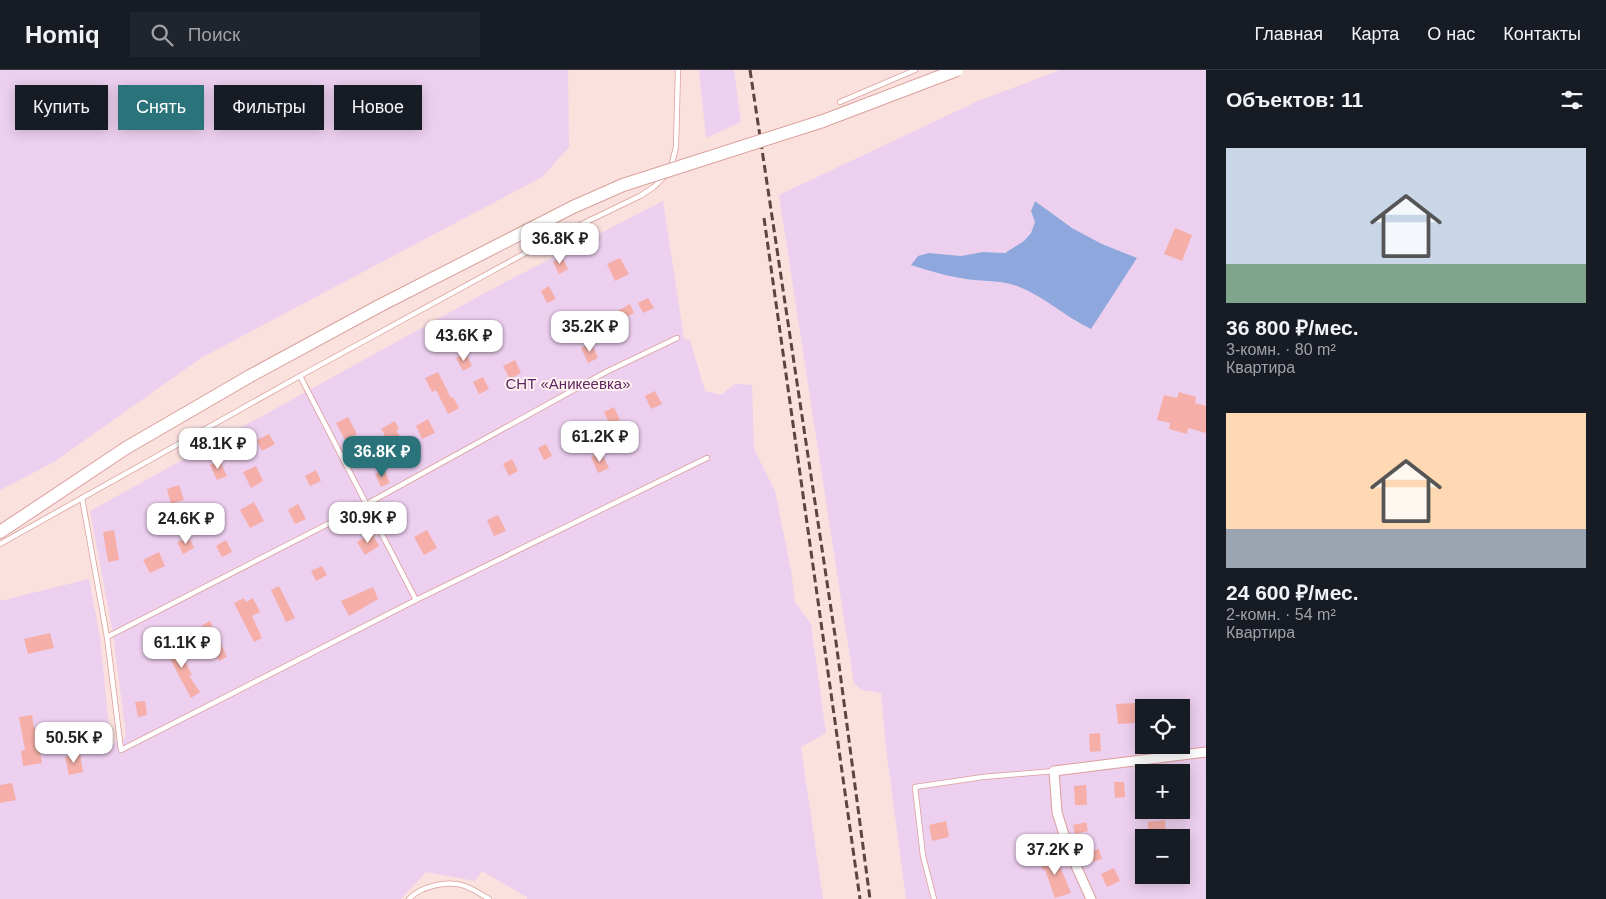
<!DOCTYPE html>
<html lang="ru">
<meta charset="utf-8">
<style>
body{margin:0;font-family:Arial,sans-serif;background:#20242c;color:#f1f3f6;height:100vh;display:flex;flex-direction:column;font-size:19px;white-space:nowrap}
*{box-sizing:border-box;margin:0}
p{font-size:16px;color:#9ea1a6}
.icon{flex:none;width:28px;height:28px;fill:none;stroke:currentColor;stroke-width:2;stroke-linecap:round;stroke-linejoin:round}
.map{position:relative;flex:1;overflow:hidden}
.sheet{display:flex;flex-direction:column;background:#171b24;width:400px}
.sheet>*{flex:none}
.banner{position:absolute;left:15px;top:15px;width:475px;height:45px;display:flex;gap:10px}
.controls{position:absolute;left:1135px;top:629px;display:grid;gap:10px}
.controls a{display:grid;place-items:center;width:55px;height:55px;border-radius:0px;background:#171b24;box-shadow:0 2px 12px #0003;font-size:25px}
.price{position:absolute;translate:-50% -42px;padding:0 11px;border-radius:10px;background:#fff;color:#222;font-size:16px;line-height:32px;filter:drop-shadow(0 1px 2px #0008)}
.price::after{content:'';position:absolute;left:50%;top:30px;width:15px;height:11px;margin-left:-8px;background:inherit;clip-path:polygon(0 0,100% 0,50% 100%)}
.price.on{background:#2a737a;color:#fff}
ul{padding:0;list-style:none}
li{display:grid;align-content:center;gap:10px;height:265px;padding:0 20px}
li span{display:grid;place-items:center;height:155px;border-radius:0px;color:#555}
li>.icon{margin-inline-start:auto}
span .icon{width:90px;height:90px;fill:#fffc;stroke-width:1}
li b{font-size:21px}
h2{display:flex;justify-content:space-between;align-items:center;height:60px;padding:0 20px;font-size:21px}
.chip{padding:0 18px;border-radius:0px;background:#171b24;box-shadow:0 2px 12px #0003;font-size:18px;line-height:45px}
.chip.on{background:#2a737a;color:#fff}
header{display:flex;align-items:center;gap:30px;box-sizing:border-box;height:70px;padding:0 25px;background:#171b24;border-bottom:1px solid #363941}
header strong{font-size:24px}
nav{display:flex;gap:28px;margin-inline-start:auto;font-size:18px}
.search{width:350px;height:45px;background:#20242c;display:flex;align-items:center;gap:12px;box-sizing:border-box;padding:0 18px;border-radius:0px;color:#9ea1a6;font-size:19px}
main{display:flex;flex:1;min-height:0}
.map>svg:first-child{display:block}
.green{fill:#edcfef;fill-rule:evenodd}
.water{fill:#8ea8de}
.building{fill:#f5aea8}
.lines{fill:none;stroke-linecap:round;stroke-linejoin:round}
.lane-casing{stroke:#db9f9b;stroke-width:6}
.street-casing{stroke:#db9f9b;stroke-width:11}
.secondary-casing{stroke:#db9f9b;stroke-width:14}
.lane{stroke:#fff;stroke-width:4.5}
.street{stroke:#fff;stroke-width:9}
.secondary{stroke:#fff;stroke-width:12}
.rail{stroke:#5b4442;stroke-width:3;stroke-dasharray:8 4;stroke-linecap:butt}
.secondary-bridge-casing{stroke:#db9f9b;stroke-width:14;stroke-linecap:butt}
.secondary-bridge{stroke:#fff;stroke-width:12}
.labels{text-anchor:middle;stroke-width:4;stroke-linejoin:round;paint-order:stroke}
.park-label{font-size:15px;fill:#5d2762;stroke:#fff1f0}
</style>
<header>
<strong>Homiq</strong>
<div class="search"><svg class="icon" aria-label="search" viewBox="0 0 24 24"><circle cx="10" cy="10" r="6"/><path d="M15 15l6 6"/></svg>Поиск</div>
<nav><a>Главная</a><a>Карта</a><a>О нас</a><a>Контакты</a></nav>
</header>
<main>
<div class="map">
<svg width="1206" height="829" viewBox="0 0 1206 829">
<rect width="100%" height="100%" fill="#fae1de"/>
<g class="green">
<polygon points="0,0 568,0 569,77 542,107 201,288 54,392 0,420"/>
<polygon points="699,0 734,0 741,52 706,68"/>
<path d="M1060 0H1206V829H906L886 678 881 623 862 620 854 614 779 125 978 31ZM1035 131 1072 158 1102 174 1137 189 1078 253 1037 225 1017 216 995 210 961 209 929 183 961 186 983 182 1005 183 1024 171 1031 163 1035 152 1031 141ZM1144 638H1181V675H1144ZM1144 702H1181V740H1144ZM1144 768H1181V805H1144Z"/>
<polygon points="663,131 684,269 690,270 705,321 721,325 735,314 752,315 754,379 775,421 791,500 795,532 811,554 826,663 801,677 823,829 527,829 527,827 482,801 475,811 426,802 401,829 0,829 0,531 89,509 100,567 111,677 116,672 123,671 126,665 113,564 90,441 494,218"/>
</g>
<path class="water" d="M1035 131 1072 158 1102 174 1137 188 1091 259C1065 247 1044 226 1017 216 996 209 980 212 960 208 943 205 927 200 911 195L918 186 929 183 961 186 983 182 1005 183 1024 171 1031 163 1035 152 1031 141Z"/>
<g class="building">
<polygon points="1175,158 1192,165 1182,191 1164,184"/>
<polygon points="562,187 568,199 559,204 553,192"/>
<polygon points="620,188 629,204 615,211 607,194"/>
<polygon points="549,216 556,229 547,233 541,221"/>
<polygon points="648,228 654,238 643,243 638,233"/>
<polygon points="630,234 634,243 612,254 615,259 606,264 600,251"/>
<polygon points="591,273 598,288 588,293 581,278"/>
<polygon points="466,283 472,296 463,301 456,288"/>
<polygon points="515,290 521,303 510,309 503,296"/>
<polygon points="438,302 451,328 453,327 459,338 448,344 436,320 432,322 425,308"/>
<polygon points="483,307 489,319 479,324 473,312"/>
<polygon points="655,321 662,334 651,339 645,326"/>
<polygon points="1179,322 1196,327 1195,333 1206,336 1206,363 1188,358 1187,364 1169,359 1170,353 1157,350 1164,325 1177,328"/>
<polygon points="614,337 620,350 610,355 604,342"/>
<polygon points="348,347 357,364 345,370 336,353"/>
<polygon points="428,349 435,363 422,369 416,356"/>
<polygon points="395,351 399,359 396,360 401,368 387,377 381,367 385,365 381,359"/>
<polygon points="269,364 275,374 262,381 257,370"/>
<polygon points="546,374 552,386 544,390 538,378"/>
<polygon points="601,382 609,398 598,403 591,387"/>
<polygon points="512,389 518,401 509,406 503,394"/>
<polygon points="220,391 227,406 217,410 210,395"/>
<polygon points="256,396 263,411 251,418 243,402"/>
<polygon points="316,400 321,411 310,416 305,406"/>
<polygon points="384,400 390,413 381,417 375,404"/>
<polygon points="179,415 184,430 171,434 167,419"/>
<polygon points="254,432 264,451 250,458 240,440"/>
<polygon points="298,434 306,449 295,454 288,440"/>
<polygon points="498,445 506,461 494,466 487,450"/>
<polygon points="114,460 119,490 108,492 103,462"/>
<polygon points="427,460 437,478 424,485 414,467"/>
<polygon points="372,463 379,476 365,485 357,472"/>
<polygon points="189,467 194,478 183,484 177,472"/>
<polygon points="226,470 232,482 222,487 216,476"/>
<polygon points="159,482 165,496 150,503 143,490"/>
<polygon points="322,496 327,505 316,511 311,501"/>
<polygon points="279,516 295,548 286,552 271,520"/>
<polygon points="373,517 378,529 349,546 341,531"/>
<polygon points="244,528 246,532 253,528 260,542 252,546 262,568 254,572 234,533"/>
<polygon points="210,551 227,587 219,591 201,556"/>
<polygon points="50,563 54,578 28,584 24,569"/>
<polygon points="176,573 192,605 189,606 200,622 191,628 170,589 168,590 163,580"/>
<polygon points="145,631 147,645 138,647 135,632"/>
<polygon points="1135,633 1136,653 1118,654 1116,634"/>
<polygon points="32,645 34,658 42,656 44,667 38,668 42,693 23,696 21,681 25,680 19,647"/>
<polygon points="1100,663 1101,681 1090,682 1089,664"/>
<polygon points="80,684 83,702 69,705 65,687"/>
<polygon points="1114,712 1124,712 1125,727 1115,728"/>
<polygon points="12,713 16,730 0,733 0,715"/>
<polygon points="1086,715 1087,735 1075,735 1074,716"/>
<polygon points="1165,750 1166,764 1148,765 1148,752"/>
<polygon points="946,751 949,767 932,771 929,755"/>
<polygon points="1086,752 1088,761 1075,764 1073,755"/>
<polygon points="1099,779 1102,789 1089,793 1086,783"/>
<polygon points="1055,784 1071,823 1055,828 1045,800 1043,800 1039,791"/>
<polygon points="1114,798 1120,811 1107,817 1101,804"/>
</g>
<g class="lines">
<defs>
<g id="lane">
<polyline points="840,32 915,0"/>
<polyline points="671,97 676,77 678,0"/>
<polyline points="300,306 416,530"/>
<polyline points="82,428 107,567 121,680 416,530 707,388"/>
<polyline points="0,474 300,306 553,168 640,126 654,117 667,104"/>
<polyline points="107,567 365,435 606,302 677,268"/>
<path d="M409 829C421 816 448 810 465 816 473 819 481 824 489 829"/>
<polyline points="934,829 923,786 915,717 983,707 1054,701"/>
</g>
<polyline id="street" points="1091,829 1068,778 1057,742 1054,701 1206,682"/>
<polyline id="secondary" points="0,462 126,378 250,306 381,235"/>
</defs>
<use href="#lane" class="lane-casing"/>
<use href="#street" class="street-casing"/>
<use href="#secondary" class="secondary-casing"/>
<use href="#lane" class="lane"/>
<use href="#street" class="street"/>
<use href="#secondary" class="secondary"/>
<g class="rail">
<polyline points="750,0 836,572 870,829"/>
<polyline points="764,148 860,829"/>
</g>
<defs>
<polyline id="secondary-bridge" points="381,235 573,137 623,115 823,51 957,0"/>
</defs>
<use href="#secondary-bridge" class="secondary-bridge-casing"/>
<use href="#secondary-bridge" class="secondary-bridge"/>
</g>
<g class="labels">
<g class="park-label">
<text x="568" y="319">СНТ «Аникеевка»</text>
</g>
</g>
</svg>
<div class="controls">
<a><svg class="icon" aria-label="locate" viewBox="0 0 24 24"><circle cx="12" cy="12" r="6"/><path d="M12 2v4M12 18v4M2 12h4M18 12h4"/></svg></a>
<a>+</a>
<a>−</a>
</div>
<b class="price" style="left:560px;top:195px">36.8K ₽</b>
<b class="price" style="left:590px;top:283px">35.2K ₽</b>
<b class="price" style="left:464px;top:292px">43.6K ₽</b>
<b class="price" style="left:600px;top:393px">61.2K ₽</b>
<b class="price" style="left:218px;top:400px">48.1K ₽</b>
<b class="price on" style="left:382px;top:408px">36.8K ₽</b>
<b class="price" style="left:368px;top:474px">30.9K ₽</b>
<b class="price" style="left:186px;top:475px">24.6K ₽</b>
<b class="price" style="left:182px;top:599px">61.1K ₽</b>
<b class="price" style="left:74px;top:694px">50.5K ₽</b>
<b class="price" style="left:1055px;top:806px">37.2K ₽</b>
<div class="banner">
<a class="chip">Купить</a>
<a class="chip on">Снять</a>
<a class="chip">Фильтры</a>
<a class="chip">Новое</a>
</div>
</div>
<section class="sheet">
<h2>Объектов: 11<svg class="icon" aria-label="filters" viewBox="0 0 24 24"><path d="M4 7h16M4 17h16"/><circle cx="9" cy="7" r="2"/><circle cx="15" cy="17" r="2"/></svg></h2>
<ul>
<li><span style="background:linear-gradient(#c9d6e8 75%,#7fa58c 0)"><svg class="icon" aria-label="home" viewBox="0 0 24 24"><path d="M3 11l9-7 9 7M6 9v11h12V9"/></svg></span><div><b>36 800 ₽/мес.</b><p>3-комн. · 80 m²</p><p>Квартира</p></div></li>
<li><span style="background:linear-gradient(#ffd9b3 75%,#9aa5b1 0)"><svg class="icon" aria-label="home" viewBox="0 0 24 24"><path d="M3 11l9-7 9 7M6 9v11h12V9"/></svg></span><div><b>24 600 ₽/мес.</b><p>2-комн. · 54 m²</p><p>Квартира</p></div></li>
</ul>
</section>
</main>
